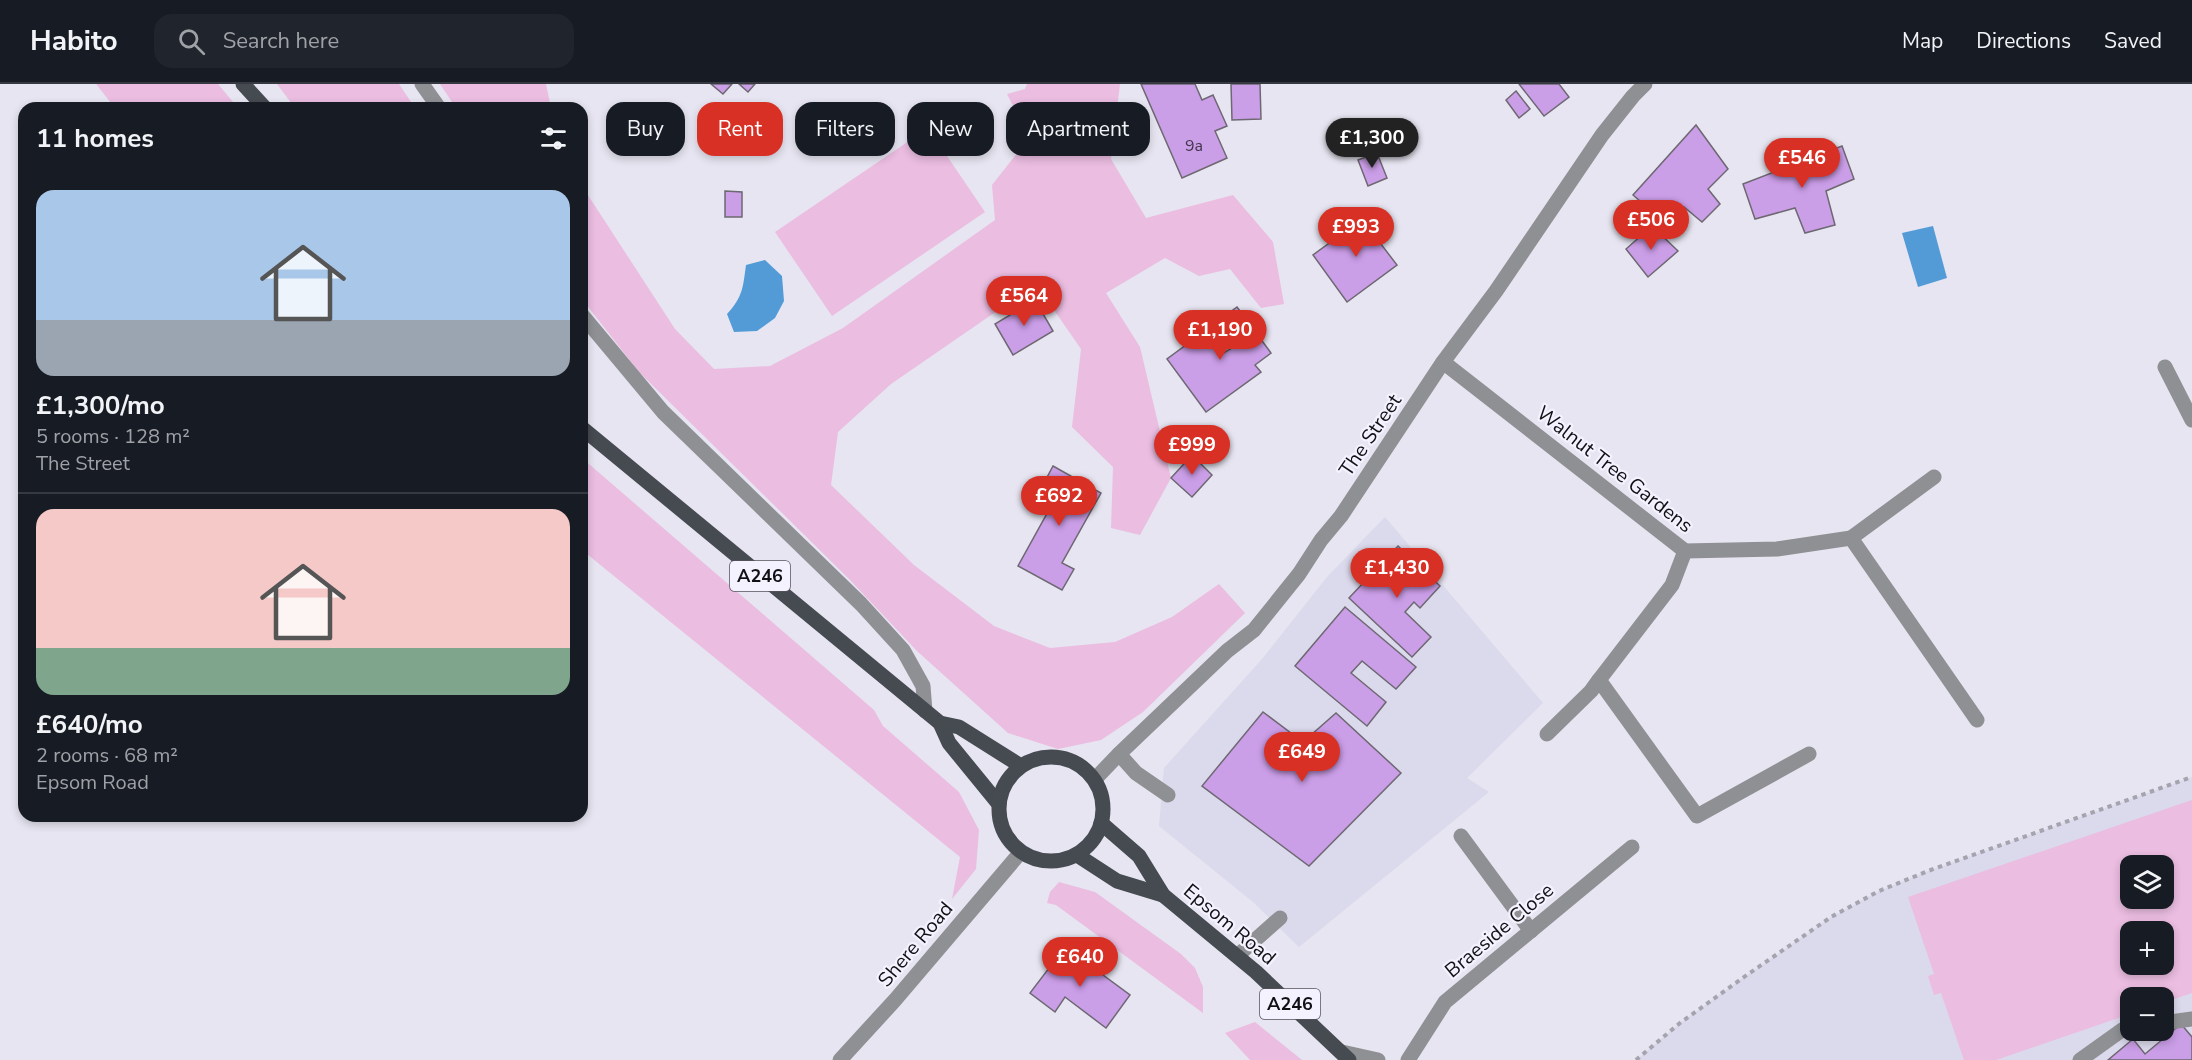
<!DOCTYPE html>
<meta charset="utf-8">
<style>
body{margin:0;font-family:"Nunito Sans",sans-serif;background:#20242c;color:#f1f3f6;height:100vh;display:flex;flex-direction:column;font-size:22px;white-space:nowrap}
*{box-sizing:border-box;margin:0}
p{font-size:20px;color:#9ea1a6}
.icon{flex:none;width:33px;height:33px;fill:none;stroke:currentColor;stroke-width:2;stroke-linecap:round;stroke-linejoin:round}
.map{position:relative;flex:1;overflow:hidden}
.drawer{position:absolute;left:18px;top:18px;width:570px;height:720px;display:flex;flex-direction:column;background:#171b24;border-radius:18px;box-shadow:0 3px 9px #0003}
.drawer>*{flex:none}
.top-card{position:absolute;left:606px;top:18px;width:570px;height:54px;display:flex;gap:12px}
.buttons{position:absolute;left:2120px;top:771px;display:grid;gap:12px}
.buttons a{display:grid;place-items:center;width:54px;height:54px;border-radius:12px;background:#171b24;box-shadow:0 3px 9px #0003;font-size:30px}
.price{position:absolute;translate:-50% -51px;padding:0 14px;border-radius:21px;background:#d93025;color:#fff;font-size:20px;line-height:39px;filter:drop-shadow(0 2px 3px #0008)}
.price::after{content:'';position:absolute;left:50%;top:36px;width:18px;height:14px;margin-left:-9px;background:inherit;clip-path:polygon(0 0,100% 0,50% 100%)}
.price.active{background:#222;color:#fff}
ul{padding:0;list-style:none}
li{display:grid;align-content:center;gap:12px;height:318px;padding:0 18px}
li+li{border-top:2px solid #363941}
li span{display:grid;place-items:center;height:186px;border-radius:18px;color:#555}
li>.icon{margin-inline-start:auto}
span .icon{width:108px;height:108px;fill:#fffc;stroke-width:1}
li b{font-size:26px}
h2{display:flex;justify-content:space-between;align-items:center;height:72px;padding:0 18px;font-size:26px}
.chip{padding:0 21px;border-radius:18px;background:#171b24;box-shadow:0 3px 9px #0003;font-size:21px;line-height:54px}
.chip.active{background:#d93025;color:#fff}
header{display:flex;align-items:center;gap:36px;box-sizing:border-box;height:84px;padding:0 30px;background:#171b24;border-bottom:2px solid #363941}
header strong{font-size:28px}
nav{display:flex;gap:33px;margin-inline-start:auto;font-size:21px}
.search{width:420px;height:54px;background:#20242c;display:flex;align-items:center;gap:15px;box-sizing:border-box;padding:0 21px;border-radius:18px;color:#9ea1a6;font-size:22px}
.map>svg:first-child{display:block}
.built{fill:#dbd9ec;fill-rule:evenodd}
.green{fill:#ebbde1;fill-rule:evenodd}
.water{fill:#529bd6}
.building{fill:#cb9ee8;stroke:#6d6871;stroke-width:1.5}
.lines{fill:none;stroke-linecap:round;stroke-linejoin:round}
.path{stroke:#a5a4ae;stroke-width:4;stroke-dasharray:4.5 4.5;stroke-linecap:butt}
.service{stroke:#8e9094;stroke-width:15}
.minor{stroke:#8e9094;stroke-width:15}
.tertiary{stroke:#8e9094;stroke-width:15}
.primary{stroke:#464a51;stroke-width:15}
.labels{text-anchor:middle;stroke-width:4.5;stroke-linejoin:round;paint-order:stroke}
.number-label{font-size:16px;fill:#40344a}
.shield{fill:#f3f2fe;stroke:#55545b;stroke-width:1.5}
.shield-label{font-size:18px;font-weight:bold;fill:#111115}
.street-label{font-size:20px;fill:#111115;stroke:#f3f2fe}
</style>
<header>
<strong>Habito</strong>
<div class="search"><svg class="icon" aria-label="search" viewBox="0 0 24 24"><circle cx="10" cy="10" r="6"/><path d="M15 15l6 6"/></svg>Search here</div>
<nav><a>Map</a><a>Directions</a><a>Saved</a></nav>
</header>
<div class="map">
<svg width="2192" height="976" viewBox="0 0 2192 976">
<rect width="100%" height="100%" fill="#e6e5f1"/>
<g class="built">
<polygon points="1385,433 1543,619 1467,694 1489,708 1299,863 1253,818 1159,742 1164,684 1262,575 1327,493"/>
<path d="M2192 693V976H1636L1680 939 1744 893 1831 833 1879 807 1928 787ZM2130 782H2163V814H2130ZM2130 848H2163V880H2130ZM2130 914H2163V946H2130Z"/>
</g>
<g class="green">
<polygon points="96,0 218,0 238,24 115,24"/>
<polygon points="277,0 399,0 415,24 295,24"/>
<polygon points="440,0 546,0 551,24 456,24"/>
<polygon points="1027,0 1120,0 1111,75 1146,134 1233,111 1273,158 1284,220 1261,224 1230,185 1199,192 1165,174 1106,209 1140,263 1171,394 1140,451 1111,444 1113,383 1072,343 1081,265 1036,200 891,300 838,348 831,401 914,481 994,542 1050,564 1115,558 1172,533 1219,500 1245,529 1143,628 1101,656 1058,665 1008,649 917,567 849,495 639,288 582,215 582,102 675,245 714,285 770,282 843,244 995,136 992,101 1029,54 1007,10 1025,5"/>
<polygon points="928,44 985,128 832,232 775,148"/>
<polygon points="582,374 874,626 883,642 959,708 979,746 976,785 952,815 960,773 582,466"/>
<path d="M2192 716V909L2163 919V914H2130V930L1996 976H1964L1941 909 1934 911 1928 892 1934 890 1908 813ZM2130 782H2163V814H2130ZM2130 848H2163V880H2130Z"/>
<polygon points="1059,798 1095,808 1181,870 1195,884 1203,903 1203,929 1056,821 1047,819 1050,808"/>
<polygon points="1255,938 1302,976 1250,976 1225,949"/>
</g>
<g class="water">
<polygon points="1933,142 1947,194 1918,203 1902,149"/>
<path d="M765 176 782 192 784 217 775 234 757 247 734 248 727 230C743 213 743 203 746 181Z"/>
</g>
<g class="building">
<polygon points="711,0 732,0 723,10"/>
<polygon points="739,0 755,0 748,8"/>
<polygon points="1141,0 1195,0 1202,16 1213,11 1227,42 1215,47 1227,74 1182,94"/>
<polygon points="1231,0 1260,0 1261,35 1232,36"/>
<polygon points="1519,0 1559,0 1569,13 1544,32"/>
<polygon points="1516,7 1530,25 1519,34 1506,16"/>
<polygon points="1696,41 1728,85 1708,105 1720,120 1702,138 1684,123 1665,139 1633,111"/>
<polygon points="1842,62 1854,95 1826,107 1835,141 1805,149 1795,124 1755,135 1743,100"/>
<polygon points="1377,69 1387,94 1368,102 1358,76"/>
<polygon points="725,107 742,108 742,133 725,133"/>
<polygon points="1372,128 1384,144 1374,151 1397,181 1347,218 1313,171"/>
<polygon points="1652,142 1678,167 1648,193 1626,165"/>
<polygon points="1035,216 1053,247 1013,271 995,240"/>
<polygon points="1237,223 1271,269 1255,281 1261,288 1206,328 1167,275 1205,247 1222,270 1232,264 1214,240"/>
<polygon points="1192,371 1212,391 1192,413 1171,394"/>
<polygon points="1053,382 1101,409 1062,479 1074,485 1062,506 1018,482 1050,424 1035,416"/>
<polygon points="1398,462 1440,502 1420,524 1414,518 1405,528 1431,553 1412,573 1349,514"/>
<polygon points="1345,523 1416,583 1396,605 1362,577 1351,589 1386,618 1367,642 1295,582"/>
<polygon points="1263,628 1303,658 1336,629 1401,689 1309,782 1202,702"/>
<polygon points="1065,863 1130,911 1106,944 1065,913 1055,928 1030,909"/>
<polygon points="2181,940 2192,953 2192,976 2108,976 2133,955 2145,970"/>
</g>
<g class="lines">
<polyline class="path" points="1636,976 1680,939 1744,893 1831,833 1879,807 1928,787 2192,693"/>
<g class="service">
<polyline points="422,0 439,24"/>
<polyline points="582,231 663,328 861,520 903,566 923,602 925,627"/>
<polyline points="1547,650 1591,607 1599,596"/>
<polyline points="1119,670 1136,689 1168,711"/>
<polyline points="1461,752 1531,847"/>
<polyline points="1237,872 1280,834"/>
<polyline points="2163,939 2192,935"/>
<polyline points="1342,968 1378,976"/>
<polyline points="2080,976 2122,946 2130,945"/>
</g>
<g class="minor">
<polyline points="1443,278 1685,467 1777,465 1851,454 1977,636"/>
<polyline points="2165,283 2192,336"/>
<polyline points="1851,454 1934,393"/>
<polyline points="1685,467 1672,501 1599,596 1697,732 1809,670"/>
<polyline points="840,976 895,916 1020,769"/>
<polyline points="1408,976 1445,918 1632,763"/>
</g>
<polyline class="tertiary" points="1095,695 1119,670 1227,567 1254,546 1299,490 1321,456 1341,432 1443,278 1496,207 1602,51 1633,12 1645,0"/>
<g class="primary">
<polyline points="243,0 265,24"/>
<polyline points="582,344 940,639 959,643 1021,682"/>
<polyline points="940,639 949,659 998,719"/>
<circle cx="1051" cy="725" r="52"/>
<polyline points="1101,739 1139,772 1163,811 1256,888 1349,976"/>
<polyline points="1077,771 1117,797 1163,811"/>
</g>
</g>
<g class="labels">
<g class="number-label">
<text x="1194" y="67">9a</text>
</g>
<g class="shield">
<rect x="730" y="477" width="60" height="30" rx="4.5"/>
<rect x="1260" y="905" width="60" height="30" rx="4.5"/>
</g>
<g class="shield-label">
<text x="760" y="498">A246</text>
<text x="1290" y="926">A246</text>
</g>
<g class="street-label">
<text transform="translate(1370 351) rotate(-56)" y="7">The Street</text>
<text transform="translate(1615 385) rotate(38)" y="7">Walnut Tree Gardens</text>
<text transform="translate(1230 840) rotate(40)" y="7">Epsom Road</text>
<text transform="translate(1499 846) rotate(-40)" y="7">Braeside Close</text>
<text transform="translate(915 860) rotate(-50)" y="7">Shere Road</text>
</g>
</g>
</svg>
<div class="buttons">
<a><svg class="icon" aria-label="layers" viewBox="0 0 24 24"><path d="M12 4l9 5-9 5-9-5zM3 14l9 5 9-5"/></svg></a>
<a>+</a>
<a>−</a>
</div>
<b class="price active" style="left:1372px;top:85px">£1,300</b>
<b class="price" style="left:1802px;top:105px">£546</b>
<b class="price" style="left:1651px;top:167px">£506</b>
<b class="price" style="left:1356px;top:174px">£993</b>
<b class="price" style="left:1024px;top:243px">£564</b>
<b class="price" style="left:1220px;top:277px">£1,190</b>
<b class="price" style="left:1192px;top:392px">£999</b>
<b class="price" style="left:1059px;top:443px">£692</b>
<b class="price" style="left:1397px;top:515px">£1,430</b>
<b class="price" style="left:1302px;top:699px">£649</b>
<b class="price" style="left:1080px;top:904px">£640</b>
<div class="top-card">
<a class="chip">Buy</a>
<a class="chip active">Rent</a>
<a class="chip">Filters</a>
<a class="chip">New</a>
<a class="chip">Apartment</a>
</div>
<section class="drawer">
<h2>11 homes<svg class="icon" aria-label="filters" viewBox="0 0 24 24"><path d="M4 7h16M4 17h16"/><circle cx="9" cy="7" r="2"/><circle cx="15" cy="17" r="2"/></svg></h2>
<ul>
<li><span style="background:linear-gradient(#a9c7e8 70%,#9aa5b1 0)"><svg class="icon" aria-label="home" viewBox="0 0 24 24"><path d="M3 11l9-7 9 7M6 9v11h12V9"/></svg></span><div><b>£1,300/mo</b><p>5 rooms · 128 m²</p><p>The Street</p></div></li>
<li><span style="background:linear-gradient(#f6c9c9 75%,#7fa58c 0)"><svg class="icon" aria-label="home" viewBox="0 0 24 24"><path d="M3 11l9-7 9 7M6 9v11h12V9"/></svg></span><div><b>£640/mo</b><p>2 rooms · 68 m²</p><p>Epsom Road</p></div></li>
</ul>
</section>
</div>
